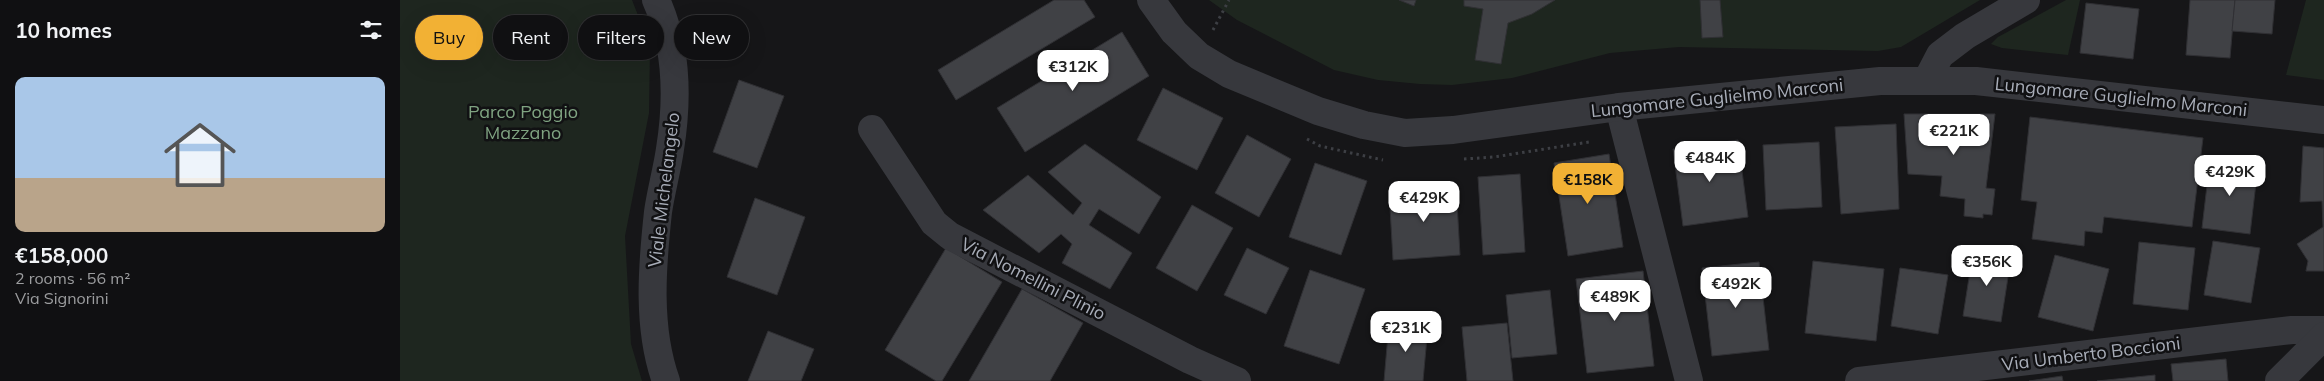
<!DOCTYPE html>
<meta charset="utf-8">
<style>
body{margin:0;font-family:Mulish,sans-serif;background:#1e1e20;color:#f1f3f6;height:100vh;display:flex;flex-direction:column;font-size:19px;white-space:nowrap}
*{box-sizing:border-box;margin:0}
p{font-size:16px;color:#9c9d9f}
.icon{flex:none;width:28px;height:28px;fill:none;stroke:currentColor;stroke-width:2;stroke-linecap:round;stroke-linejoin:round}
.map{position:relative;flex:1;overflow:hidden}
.side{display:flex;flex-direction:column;background:#101012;width:400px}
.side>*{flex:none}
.banner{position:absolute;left:15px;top:15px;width:475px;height:45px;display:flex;gap:10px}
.price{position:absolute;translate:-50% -42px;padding:0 11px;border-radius:10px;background:#fff;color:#222;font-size:16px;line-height:32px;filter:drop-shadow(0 1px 2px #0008)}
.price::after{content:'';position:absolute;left:50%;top:30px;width:15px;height:11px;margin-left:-8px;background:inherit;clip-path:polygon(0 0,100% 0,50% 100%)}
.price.active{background:#f2b134;color:#111}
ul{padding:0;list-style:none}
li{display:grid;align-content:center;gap:10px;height:265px;padding:0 15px}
li span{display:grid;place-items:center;height:155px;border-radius:10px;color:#555}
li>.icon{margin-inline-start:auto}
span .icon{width:90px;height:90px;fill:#fffc;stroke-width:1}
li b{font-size:21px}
h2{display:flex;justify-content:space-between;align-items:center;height:60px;padding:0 15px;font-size:21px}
.pill{padding:0 18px;border-radius:22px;background:#101012;box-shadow:0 5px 20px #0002,0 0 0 1px #303032;font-size:18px;line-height:45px}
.pill.active{background:#f2b134;color:#111}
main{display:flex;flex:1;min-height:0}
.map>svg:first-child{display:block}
.green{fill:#1e261f}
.building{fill:#404145;stroke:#303034}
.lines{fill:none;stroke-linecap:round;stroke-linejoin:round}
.path{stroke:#3d3f44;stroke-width:3;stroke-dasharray:2.5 4;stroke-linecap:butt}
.minor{stroke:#37383d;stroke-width:28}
.tertiary{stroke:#37383d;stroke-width:28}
.labels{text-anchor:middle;stroke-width:5;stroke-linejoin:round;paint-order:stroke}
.street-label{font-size:18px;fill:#a8adb8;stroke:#111113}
.park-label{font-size:18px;fill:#7fa381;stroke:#111113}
</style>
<main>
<section class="side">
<h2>10 homes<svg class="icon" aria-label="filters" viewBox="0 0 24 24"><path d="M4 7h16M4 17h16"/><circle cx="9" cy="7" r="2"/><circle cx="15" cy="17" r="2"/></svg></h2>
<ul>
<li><span style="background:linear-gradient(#a9c7e8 65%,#b9a48a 0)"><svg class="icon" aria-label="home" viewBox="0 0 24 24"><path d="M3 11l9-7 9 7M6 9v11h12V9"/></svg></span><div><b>€158,000</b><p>2 rooms · 56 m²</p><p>Via Signorini</p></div></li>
</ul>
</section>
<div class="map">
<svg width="1924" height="381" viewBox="0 0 1924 381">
<rect width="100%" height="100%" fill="#161618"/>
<g class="green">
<polygon points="0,0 232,0 250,46 249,113 225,236 231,344 242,381 0,381"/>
<polygon points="809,0 1300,0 1302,37 1323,37 1320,0 1580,0 1501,47 1478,51 1279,47 1210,53 1112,78 1052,85 1020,84 978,80 934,70 837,20"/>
<polygon points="1666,0 1680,0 1668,55 1602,48 1591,44 1598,37"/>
<polygon points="1906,0 1924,0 1924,80 1886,75"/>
</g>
<g class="building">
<polygon points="654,0 684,0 695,17 556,100 538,70"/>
<polygon points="999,0 1016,0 1014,6"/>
<polygon points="1064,0 1155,0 1132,14 1108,23 1101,64 1075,60 1083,9 1064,6"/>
<polygon points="1300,0 1320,0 1323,37 1302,38"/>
<polygon points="1790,0 1835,0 1830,58 1786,55"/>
<polygon points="1835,0 1875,0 1872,34 1832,31"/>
<polygon points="1686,3 1739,9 1733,59 1680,53"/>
<polygon points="722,32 749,76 625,152 597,108"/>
<polygon points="339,80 384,96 357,168 313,152"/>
<polygon points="763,88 823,118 797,170 737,140"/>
<polygon points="1504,114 1595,114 1586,188 1595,189 1592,215 1583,214 1583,218 1564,216 1565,199 1540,196 1542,176 1508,174"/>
<polygon points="1630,117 1803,138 1792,227 1704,217 1702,233 1685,231 1684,246 1632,239 1637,202 1621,200"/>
<polygon points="1496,124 1499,209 1441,214 1435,127"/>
<polygon points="847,135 891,159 859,217 815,193"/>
<polygon points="1338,140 1348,217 1283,226 1273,149"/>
<polygon points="1419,142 1422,207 1366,210 1363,145"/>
<polygon points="685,144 761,197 739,234 699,209 689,225 732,253 710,289 662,263 672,244 661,234 639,253 583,210 628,175 673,215 682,203 648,172"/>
<polygon points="1903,146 1924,148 1924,271 1906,271 1908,261 1897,244 1923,227 1922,201 1900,202"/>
<polygon points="1209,154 1223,247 1168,256 1154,163"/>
<polygon points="1810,160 1858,166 1850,234 1802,228"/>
<polygon points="915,163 967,181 941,255 889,237"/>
<polygon points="1120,174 1125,252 1083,255 1078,177"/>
<polygon points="1056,185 1060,255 993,260 989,190"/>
<polygon points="355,198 405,217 377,295 327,277"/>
<polygon points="792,205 833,228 797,291 756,268"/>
<polygon points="1813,241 1860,248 1851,303 1804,295"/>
<polygon points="1739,242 1795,248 1788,310 1733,304"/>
<polygon points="546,248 602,282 542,381 536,381 485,350"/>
<polygon points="847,248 889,268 866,314 824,295"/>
<polygon points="1573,252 1611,258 1601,322 1563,316"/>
<polygon points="1655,255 1709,269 1693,331 1638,317"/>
<polygon points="1413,261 1484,269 1476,341 1405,333"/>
<polygon points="1359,262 1369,350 1312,356 1302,268"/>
<polygon points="1500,268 1548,275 1538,334 1491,326"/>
<polygon points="910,270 965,289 939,364 884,346"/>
<polygon points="1243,271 1254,366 1187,373 1176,279"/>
<polygon points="622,289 683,323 650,381 569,381"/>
<polygon points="1150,290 1157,354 1112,358 1106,295"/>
<polygon points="989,323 1028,326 1023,381 984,381"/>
<polygon points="1107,323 1113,381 1067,381 1062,327"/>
<polygon points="368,331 414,349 401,381 348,381"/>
<polygon points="1826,359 1828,381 1773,381 1771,364"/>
<polygon points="1755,375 1755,381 1697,381"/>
<polygon points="1662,376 1663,381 1629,381"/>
</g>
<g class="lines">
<g class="path">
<polyline points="813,30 829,0"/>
<polyline points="907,139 920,146 983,160"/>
<polyline points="1064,159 1094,157 1189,142"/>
</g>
<g class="minor">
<path d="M256 0C277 46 278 99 270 149 267 170 261 191 258 212 252 267 247 328 266 381"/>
<polyline points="1527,80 1540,55 1565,36 1626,0"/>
<polyline points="1219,107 1289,381"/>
<polyline points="472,129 534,223 550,236 790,360 837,381"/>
<polyline points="1459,381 1892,330 1924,330"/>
<polyline points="1879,381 1924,336"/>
</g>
<polyline class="tertiary" points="751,0 774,32 799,56 829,74 918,111 964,125 1005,133 1053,130 1219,107 1480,81 1576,81 1924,120"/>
</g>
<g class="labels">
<g class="street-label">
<text transform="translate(1721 97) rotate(6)" y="6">Lungomare Guglielmo Marconi</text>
<text transform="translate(1317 98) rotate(-6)" y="6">Lungomare Guglielmo Marconi</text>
<text transform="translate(264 190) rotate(-83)" y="6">Viale Michelangelo</text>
<text transform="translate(633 279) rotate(27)" y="6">Via Nomellini Plinio</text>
<text transform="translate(1691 354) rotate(-7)" y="6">Via Umberto Boccioni</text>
</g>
<g class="park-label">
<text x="123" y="118">Parco Poggio<tspan x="123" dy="21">Mazzano</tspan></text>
</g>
</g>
</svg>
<b class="price" style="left:673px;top:92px">€312K</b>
<b class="price" style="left:1554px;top:156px">€221K</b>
<b class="price" style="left:1310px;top:183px">€484K</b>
<b class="price" style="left:1830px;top:197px">€429K</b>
<b class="price active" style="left:1188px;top:205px">€158K</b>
<b class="price" style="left:1024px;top:223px">€429K</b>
<b class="price" style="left:1587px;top:287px">€356K</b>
<b class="price" style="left:1336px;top:309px">€492K</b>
<b class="price" style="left:1215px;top:322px">€489K</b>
<b class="price" style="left:1006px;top:353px">€231K</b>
<div class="banner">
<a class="pill active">Buy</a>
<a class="pill">Rent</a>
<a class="pill">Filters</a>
<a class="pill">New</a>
</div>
</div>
</main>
